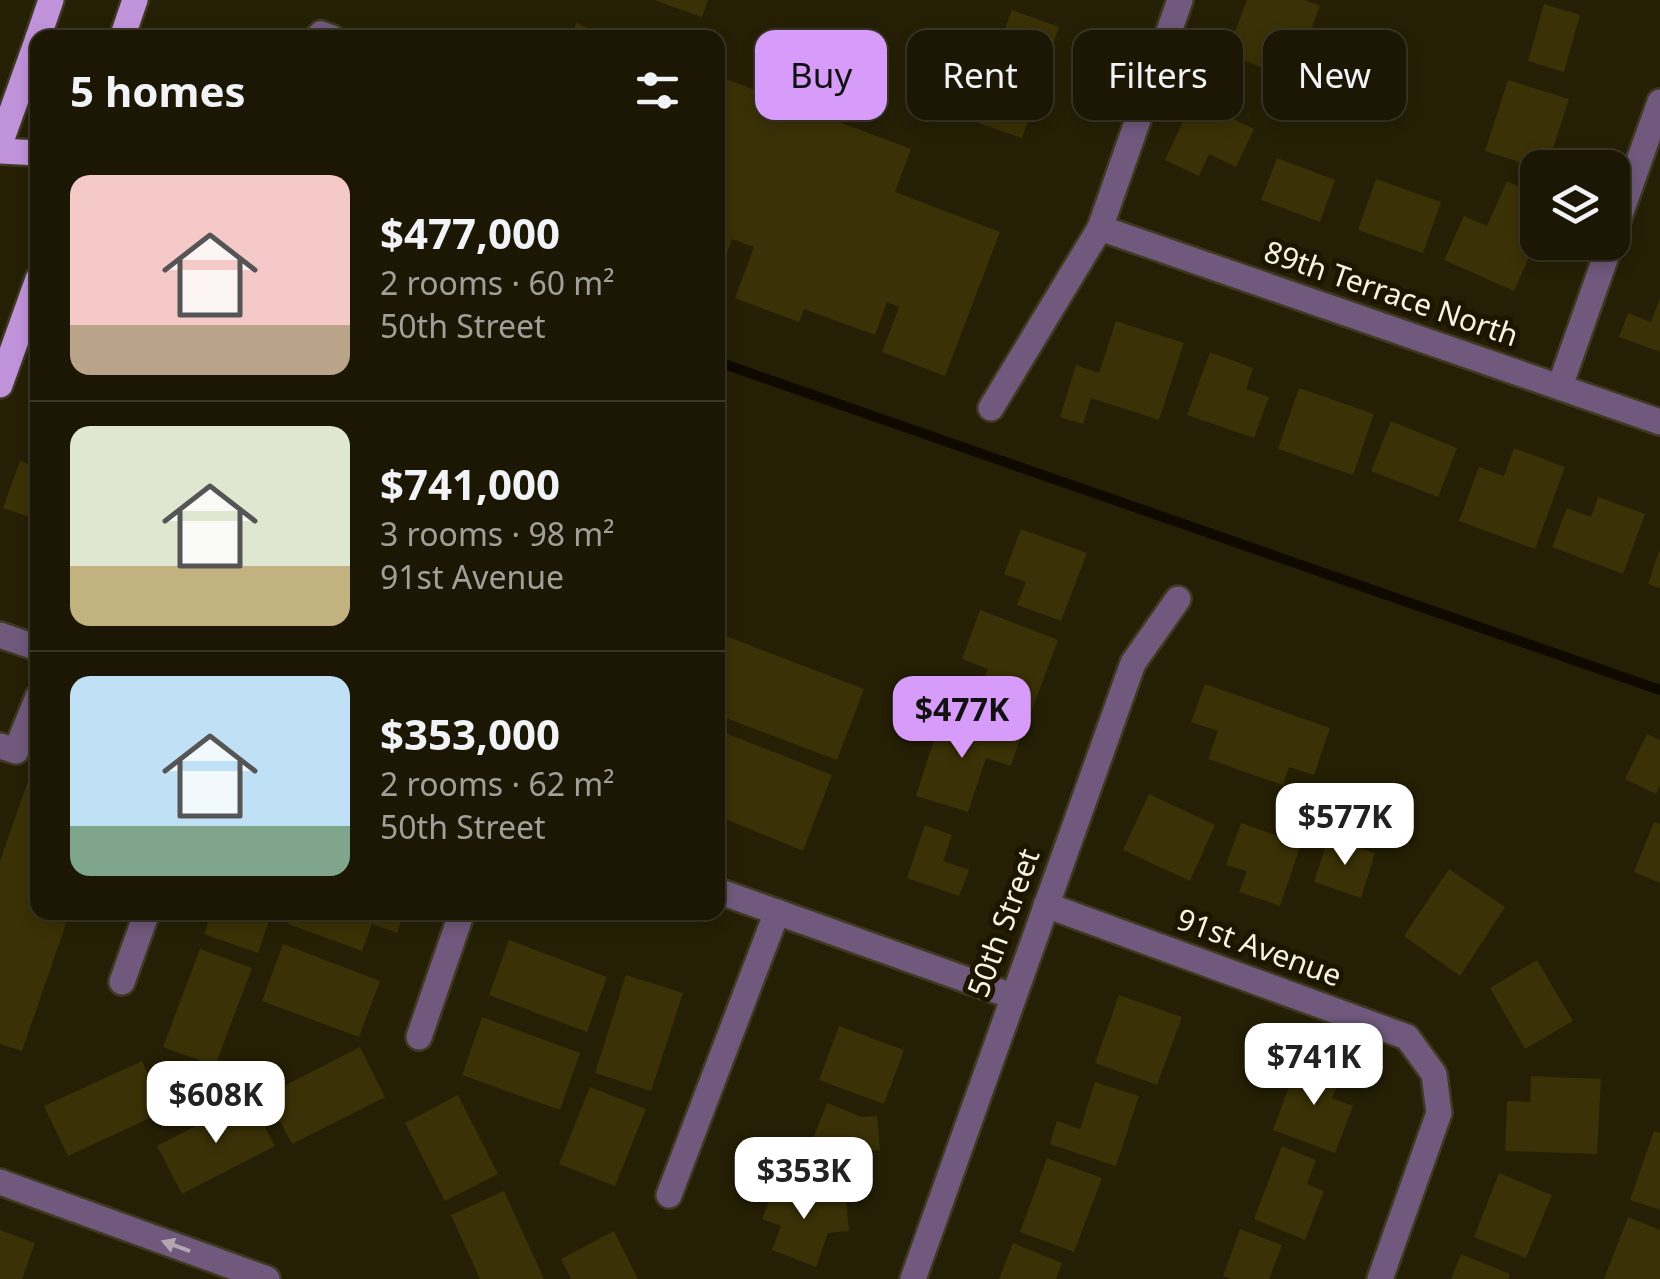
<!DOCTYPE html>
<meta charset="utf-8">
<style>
body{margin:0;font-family:"Noto Sans",sans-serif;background:#25200e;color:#f1f3f6;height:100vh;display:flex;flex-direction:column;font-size:38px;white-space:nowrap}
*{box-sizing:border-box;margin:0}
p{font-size:32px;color:#a09f9a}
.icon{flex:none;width:55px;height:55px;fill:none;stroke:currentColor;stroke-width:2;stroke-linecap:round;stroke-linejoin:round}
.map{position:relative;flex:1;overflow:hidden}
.drawer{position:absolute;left:30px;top:30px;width:695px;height:890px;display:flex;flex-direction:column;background:#1c1704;border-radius:20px;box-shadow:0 5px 15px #0003,0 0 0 2px #3a3626}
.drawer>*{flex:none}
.banner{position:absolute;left:755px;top:30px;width:755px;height:90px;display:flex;gap:20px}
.controls{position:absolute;left:1520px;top:150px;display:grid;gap:20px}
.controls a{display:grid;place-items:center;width:110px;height:110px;border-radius:20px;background:#1c1704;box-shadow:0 5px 15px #0003,0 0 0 2px #3a3626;font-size:50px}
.price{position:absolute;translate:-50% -85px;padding:0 22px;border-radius:20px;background:#fff;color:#222;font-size:32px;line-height:65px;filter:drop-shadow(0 2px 5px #0008)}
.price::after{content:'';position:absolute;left:50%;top:60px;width:30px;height:22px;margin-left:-15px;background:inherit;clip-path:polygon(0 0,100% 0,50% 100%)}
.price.current{background:#d79bf9;color:#111}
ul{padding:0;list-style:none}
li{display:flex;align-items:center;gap:30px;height:250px;padding:0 40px}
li+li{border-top:2px solid #3a3626}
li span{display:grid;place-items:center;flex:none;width:280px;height:200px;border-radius:20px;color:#555}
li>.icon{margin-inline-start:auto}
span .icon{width:120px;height:120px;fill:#fffc;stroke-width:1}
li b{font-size:42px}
h2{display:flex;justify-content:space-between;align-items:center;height:120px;padding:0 40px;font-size:42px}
.chip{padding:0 35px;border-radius:20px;background:#1c1704;box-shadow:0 5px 15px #0003,0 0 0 2px #3a3626;font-size:35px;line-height:90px}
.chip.current{background:#d79bf9;color:#111}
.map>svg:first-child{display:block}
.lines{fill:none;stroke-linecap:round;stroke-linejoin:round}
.stream{stroke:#0f0900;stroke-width:10}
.building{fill:#3a3106}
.minor-casing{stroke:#3e3920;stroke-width:30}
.major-casing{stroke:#3e3920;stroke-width:30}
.minor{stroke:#70597c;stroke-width:25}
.major{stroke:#c193db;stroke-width:25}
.oneway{fill:#b4a6b0}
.labels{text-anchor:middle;stroke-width:10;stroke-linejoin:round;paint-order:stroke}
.street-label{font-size:30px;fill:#f7f4e4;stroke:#1c1600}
</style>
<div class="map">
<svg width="1660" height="1279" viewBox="0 0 1660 1279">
<rect width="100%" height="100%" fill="#251f05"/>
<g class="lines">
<polyline class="stream" points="718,362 1660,690"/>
</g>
<g class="building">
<polygon points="654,0 708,0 702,17"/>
<polygon points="1247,0 1305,0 1320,6 1301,54 1280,46 1270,71 1227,53"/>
<polygon points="1544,4 1580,15 1564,72 1528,61"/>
<polygon points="1012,10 1059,27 1047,60 1000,42"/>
<polygon points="576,23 613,37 613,38 571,38"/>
<polygon points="963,57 1042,84 1022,138 944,111"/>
<polygon points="718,76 911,149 895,192 1000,232 945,376 882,352 899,307 887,302 875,335 804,309 799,322 735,298 754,247 732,239 718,277"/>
<polygon points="1508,80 1569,99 1547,168 1538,168 1485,151"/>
<polygon points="1193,100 1254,129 1236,167 1209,154 1199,176 1165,160"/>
<polygon points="1277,158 1335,180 1320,222 1261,200"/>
<polygon points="1376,179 1441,202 1423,253 1358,230"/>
<polygon points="1507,181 1530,192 1520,214 1538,221 1538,237 1514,291 1444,260 1464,216 1487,226"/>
<polygon points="1660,298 1660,352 1619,337 1628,313 1651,322"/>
<polygon points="1116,321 1184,343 1159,420 1091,398 1083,424 1060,417 1076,365 1099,373"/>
<polygon points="1210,352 1253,368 1246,389 1269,397 1254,438 1187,415"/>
<polygon points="1299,388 1374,414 1353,475 1278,449"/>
<polygon points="1391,421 1457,448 1438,497 1371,471"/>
<polygon points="1514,448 1565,467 1535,549 1459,521 1479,467 1504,476"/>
<polygon points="20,461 38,467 38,520 3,508"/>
<polygon points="1598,497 1645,514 1623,574 1552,547 1567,508 1591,517"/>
<polygon points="1021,529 1087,553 1061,621 1017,605 1026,582 1004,574"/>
<polygon points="1659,551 1660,552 1660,588 1648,584"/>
<polygon points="980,610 1058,640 1031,713 978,693 988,669 962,659"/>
<polygon points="718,633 864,689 837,760 718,715"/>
<polygon points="1205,684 1330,728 1314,775 1289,767 1283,785 1208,759 1218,731 1191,722"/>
<polygon points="942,715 1020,739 1011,766 986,758 968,812 916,796"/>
<polygon points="718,730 832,775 803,851 718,816"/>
<polygon points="1647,734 1660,740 1660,786 1656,794 1625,779"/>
<polygon points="37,755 38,912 70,912 22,1051 0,1044 0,861"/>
<polygon points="1149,794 1215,825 1190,881 1123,850"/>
<polygon points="1654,822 1660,824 1660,883 1634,872"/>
<polygon points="1241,823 1301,844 1280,906 1239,892 1247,871 1226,865"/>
<polygon points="925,825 952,835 943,861 969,870 959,896 907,878"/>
<polygon points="1328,839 1375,853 1361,898 1314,882"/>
<polygon points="1449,869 1505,907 1460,976 1404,936"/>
<polygon points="212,912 272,912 258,953 204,934"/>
<polygon points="292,912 404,912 397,933 372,924 362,951 288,924"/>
<polygon points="509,940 607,977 587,1032 489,995"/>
<polygon points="283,944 380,981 359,1037 262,1001"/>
<polygon points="200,949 252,968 215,1066 163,1047"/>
<polygon points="1537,960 1573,1021 1525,1049 1490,988"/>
<polygon points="626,975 683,993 651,1091 595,1073"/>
<polygon points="1119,995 1182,1017 1157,1085 1095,1063"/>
<polygon points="482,1017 580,1053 560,1110 462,1075"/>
<polygon points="839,1026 904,1050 884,1104 819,1080"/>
<polygon points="360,1047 385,1097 292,1144 266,1095"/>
<polygon points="1299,1059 1342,1074 1332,1098 1353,1106 1335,1153 1273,1130"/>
<polygon points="142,1061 165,1111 68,1156 44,1106"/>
<polygon points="1531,1076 1601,1079 1597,1154 1505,1151 1507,1101 1530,1102"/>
<polygon points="1095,1082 1139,1096 1116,1166 1050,1144 1057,1121 1080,1129"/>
<polygon points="590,1087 646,1109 615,1186 559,1164"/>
<polygon points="458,1095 498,1174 445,1201 405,1123"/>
<polygon points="250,1098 275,1146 182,1194 157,1146"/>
<polygon points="827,1103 862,1117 877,1116 880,1150 850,1152 839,1179 803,1164"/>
<polygon points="1654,1131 1660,1133 1660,1210 1630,1200"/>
<polygon points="1282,1146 1316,1160 1307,1184 1324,1191 1305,1240 1254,1219"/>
<polygon points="1047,1158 1102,1178 1074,1252 1020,1232"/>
<polygon points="1499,1173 1552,1195 1526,1258 1474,1237"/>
<polygon points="777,1180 830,1200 846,1199 849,1231 828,1233 816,1267 772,1250 781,1226 762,1219"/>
<polygon points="504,1191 544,1279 480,1279 451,1215"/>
<polygon points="1628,1217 1660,1230 1660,1279 1604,1279"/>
<polygon points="1240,1229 1282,1245 1269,1279 1231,1279 1223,1276"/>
<polygon points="0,1230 35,1243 22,1279 0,1279"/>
<polygon points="614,1231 638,1279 571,1279 561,1259"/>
<polygon points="1013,1243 1062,1263 1056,1279 999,1279"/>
<polygon points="1461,1254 1510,1274 1508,1279 1451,1279"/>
</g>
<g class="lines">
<defs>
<g id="minor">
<polyline points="317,38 321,34 332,38"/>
<polyline points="1100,228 1660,422"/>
<polyline points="1612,237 1660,102"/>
<polyline points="1560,386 1611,242"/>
<polyline points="991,408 1100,228 1180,0"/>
<polyline points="0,635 38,648"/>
<polyline points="0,746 16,751 38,697"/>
<polyline points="718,891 1012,996"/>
<polyline points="1046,905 1407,1037 1434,1074 1439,1113 1380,1279"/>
<polyline points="122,982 147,912"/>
<polyline points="419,1037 462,912"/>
<polyline points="0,1182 267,1279"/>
<polyline points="669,1195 777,912"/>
<polyline points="913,1279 1133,663 1178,599"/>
</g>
<g id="major">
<polyline points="38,38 51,0"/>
<polyline points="122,38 135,0"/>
<polyline points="0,144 38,38"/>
<polyline points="0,151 38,153"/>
<polyline points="0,385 38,279"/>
</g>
</defs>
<use href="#minor" class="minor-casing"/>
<use href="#major" class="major-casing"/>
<use href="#minor" class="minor"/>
<use href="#major" class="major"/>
</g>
<defs><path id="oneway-solid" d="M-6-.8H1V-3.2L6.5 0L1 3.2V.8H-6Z" transform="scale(2.5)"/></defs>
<use class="oneway" href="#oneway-solid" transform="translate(176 1246) rotate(-160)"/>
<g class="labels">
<g class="street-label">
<text transform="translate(1391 294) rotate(19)" y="10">89th Terrace North</text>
<text transform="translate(1004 923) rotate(-70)" y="10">50th Street</text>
<text transform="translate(1259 948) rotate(20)" y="10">91st Avenue</text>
</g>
</g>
</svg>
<div class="controls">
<a><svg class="icon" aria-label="layers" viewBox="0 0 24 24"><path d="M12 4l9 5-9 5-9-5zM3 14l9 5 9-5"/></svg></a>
</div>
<b class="price current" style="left:962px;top:761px">$477K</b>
<b class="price" style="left:1345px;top:868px">$577K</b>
<b class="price" style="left:1314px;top:1108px">$741K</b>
<b class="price" style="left:216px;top:1146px">$608K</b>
<b class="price" style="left:804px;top:1222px">$353K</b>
<div class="banner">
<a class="chip current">Buy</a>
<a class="chip">Rent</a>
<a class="chip">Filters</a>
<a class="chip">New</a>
</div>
<section class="drawer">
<h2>5 homes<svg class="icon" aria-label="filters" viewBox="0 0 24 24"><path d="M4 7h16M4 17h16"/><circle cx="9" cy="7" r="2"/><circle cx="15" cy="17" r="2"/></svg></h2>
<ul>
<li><span style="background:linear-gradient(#f6c9c9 75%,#b9a48a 0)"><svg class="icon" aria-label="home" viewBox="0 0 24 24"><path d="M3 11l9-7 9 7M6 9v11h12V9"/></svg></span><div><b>$477,000</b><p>2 rooms · 60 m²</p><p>50th Street</p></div></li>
<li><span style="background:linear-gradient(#dfe7d0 70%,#c2b280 0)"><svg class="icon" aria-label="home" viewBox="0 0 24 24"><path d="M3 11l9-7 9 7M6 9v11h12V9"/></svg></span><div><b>$741,000</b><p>3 rooms · 98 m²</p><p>91st Avenue</p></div></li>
<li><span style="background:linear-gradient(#bfe0f5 75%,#7fa58c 0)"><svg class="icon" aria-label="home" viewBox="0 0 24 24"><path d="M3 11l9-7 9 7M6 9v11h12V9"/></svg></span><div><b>$353,000</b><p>2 rooms · 62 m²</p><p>50th Street</p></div></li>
</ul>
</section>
</div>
